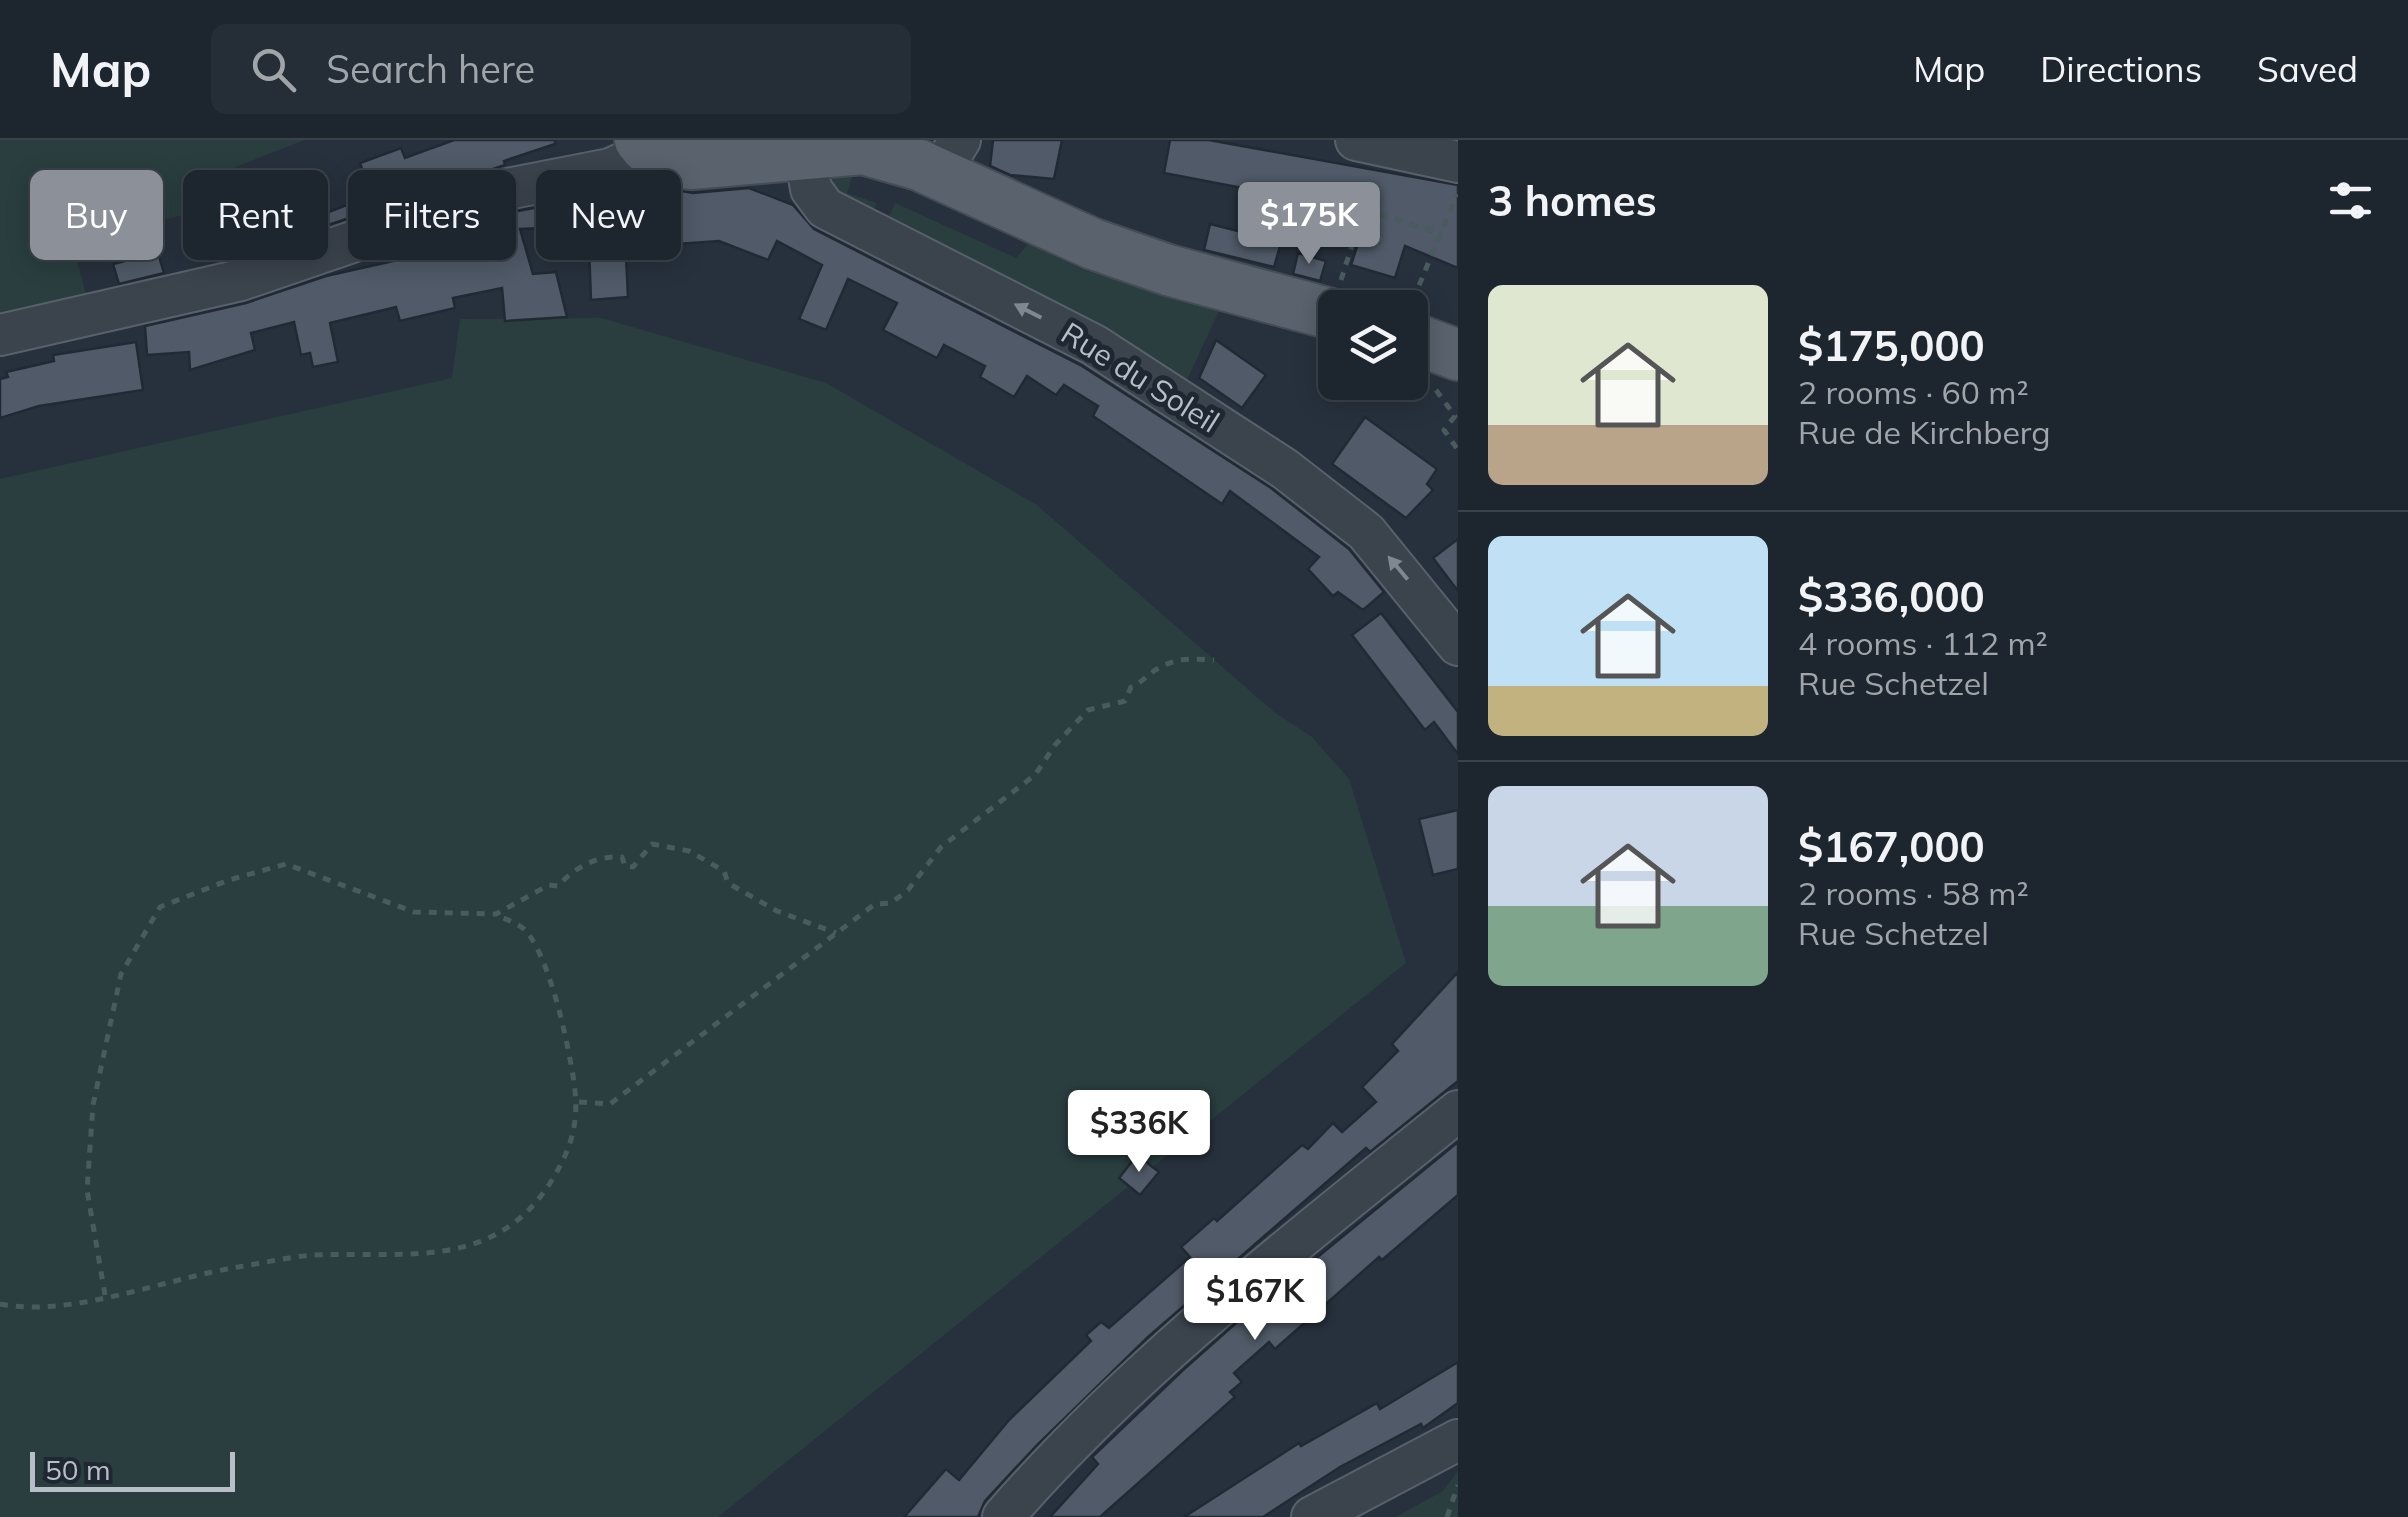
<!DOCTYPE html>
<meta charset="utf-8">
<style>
body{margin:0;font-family:Mulish,sans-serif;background:#252d36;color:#f1f3f6;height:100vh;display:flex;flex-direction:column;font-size:38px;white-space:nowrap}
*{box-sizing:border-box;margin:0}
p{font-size:32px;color:#a0a5aa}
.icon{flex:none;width:55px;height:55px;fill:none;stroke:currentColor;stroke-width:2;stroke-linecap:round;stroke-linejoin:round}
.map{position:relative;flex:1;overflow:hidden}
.panel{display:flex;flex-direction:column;background:#1d252e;width:950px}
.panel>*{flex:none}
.guide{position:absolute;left:30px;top:30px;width:950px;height:90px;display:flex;gap:20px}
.buttons{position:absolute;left:1318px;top:150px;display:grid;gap:20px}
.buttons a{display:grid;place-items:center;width:110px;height:110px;border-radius:15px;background:#1d252e;box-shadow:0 5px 25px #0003,0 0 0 2px #3b424a;font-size:50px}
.scale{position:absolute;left:30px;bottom:25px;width:205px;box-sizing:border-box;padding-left:10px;border:5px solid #b7bec8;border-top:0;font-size:28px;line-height:35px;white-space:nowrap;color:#b7bec8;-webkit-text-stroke:8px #1f2832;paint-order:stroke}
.price{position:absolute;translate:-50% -85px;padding:0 22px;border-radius:10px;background:#fff;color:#222;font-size:32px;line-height:65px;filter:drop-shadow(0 2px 5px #0008)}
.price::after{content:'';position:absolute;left:50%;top:60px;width:30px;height:22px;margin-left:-15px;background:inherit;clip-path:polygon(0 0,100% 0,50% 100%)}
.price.current{background:#8c9099;color:#fff}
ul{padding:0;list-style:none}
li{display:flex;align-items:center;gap:30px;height:250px;padding:0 30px}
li+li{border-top:2px solid #3b424a}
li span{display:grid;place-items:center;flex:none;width:280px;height:200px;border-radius:15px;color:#555}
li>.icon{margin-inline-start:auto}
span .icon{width:120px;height:120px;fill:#fffc;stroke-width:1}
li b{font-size:42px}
h2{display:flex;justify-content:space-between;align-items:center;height:120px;padding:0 30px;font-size:42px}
.chip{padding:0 35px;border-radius:15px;background:#1d252e;box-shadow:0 5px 25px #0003,0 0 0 2px #3b424a;font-size:35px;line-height:90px}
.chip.current{background:#8c9099;color:#fff}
header{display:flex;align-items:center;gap:60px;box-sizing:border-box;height:140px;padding:0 50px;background:#1d252e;border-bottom:2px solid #3b424a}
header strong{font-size:48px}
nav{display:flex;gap:55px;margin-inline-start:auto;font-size:35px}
.search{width:700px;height:90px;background:#252d36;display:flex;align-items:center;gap:25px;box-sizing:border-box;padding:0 35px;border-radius:15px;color:#a0a5aa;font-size:38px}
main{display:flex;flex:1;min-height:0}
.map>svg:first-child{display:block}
.green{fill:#2a3e3f}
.building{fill:#505a68;stroke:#212a34;stroke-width:2.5}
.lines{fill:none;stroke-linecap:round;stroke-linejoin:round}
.minor-casing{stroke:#58616b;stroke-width:44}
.major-casing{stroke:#444c56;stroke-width:54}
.path{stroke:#495b5d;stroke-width:5;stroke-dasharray:8 8;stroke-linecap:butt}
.minor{stroke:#3b434d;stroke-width:40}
.major{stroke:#59626d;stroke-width:50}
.oneway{fill:#7f8791}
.labels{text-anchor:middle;stroke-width:10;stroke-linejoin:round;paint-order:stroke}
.street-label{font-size:30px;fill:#b7bec8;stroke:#1f2832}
</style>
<header>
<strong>Map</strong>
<div class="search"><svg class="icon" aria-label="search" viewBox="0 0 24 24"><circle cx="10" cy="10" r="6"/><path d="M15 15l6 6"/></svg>Search here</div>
<nav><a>Map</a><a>Directions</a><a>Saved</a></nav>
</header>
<main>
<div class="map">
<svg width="1458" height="1377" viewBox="0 0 1458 1377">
<rect width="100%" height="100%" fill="#27313d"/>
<g class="green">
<polygon points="0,0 304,0 203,40 208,69 72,102 91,173 0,195"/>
<polygon points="845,30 853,33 847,53 876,63 874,70 889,76 895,63 1016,118 1028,104 1083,130 1219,171 1184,246 831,51 832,38"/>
<polygon points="601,178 826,243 1037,365 1274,572 1312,597 1349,639 1406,823 718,1377 0,1377 0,339 452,238 460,179"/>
<polygon points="1458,1331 1458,1377 1396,1377 1443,1351"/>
</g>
<g class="building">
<polygon points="454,0 555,0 555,4 504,21 505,25 376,69 360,23 401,8 405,18"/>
<polygon points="993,0 1062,0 1054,39 1010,35 990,26"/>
<polygon points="1170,0 1209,0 1458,45 1458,128 1405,106 1395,138 1351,125 1369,69 1294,58 1274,127 1204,110 1210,84 1250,94 1258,51 1164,33"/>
<polygon points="659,47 693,53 749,48 793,65 814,89 1082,226 1271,348 1349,409 1384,452 1363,470 1338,452 1333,456 1308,429 1319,417 1230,351 1222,364 1093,276 1098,266 1064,245 1056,255 1027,236 1014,257 980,237 985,226 944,205 937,218 883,190 897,163 848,139 826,190 799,179 822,125 777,101 768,120 719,101 635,107 635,115 626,116 628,157 591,160 588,80 542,81 544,88 520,89 533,134 556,132 567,177 505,181 502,148 453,158 455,168 400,181 396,167 330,183 338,222 313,227 310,213 301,215 294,182 251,193 255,210 190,230 189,212 147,215 145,186 246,163 326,136 492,99 490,91 471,92 470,87 513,72 589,57 645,56 644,48"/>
<polygon points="362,59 367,72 242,114 236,91 305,70 308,80"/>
<polygon points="158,113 164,133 119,144 113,124"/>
<polygon points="1298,113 1326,121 1320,141 1293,134"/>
<polygon points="1216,200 1266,235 1242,268 1199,238"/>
<polygon points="136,202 143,250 39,266 0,278 0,239 8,237 6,232 54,221 53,215"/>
<polygon points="1365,277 1437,329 1427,344 1433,350 1406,378 1332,324"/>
<polygon points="1458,399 1458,451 1433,418"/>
<polygon points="1381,473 1458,572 1458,614 1434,582 1425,590 1352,495"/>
<polygon points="1458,670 1458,729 1433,735 1419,679"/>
<polygon points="1458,832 1458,941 1370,1012 1366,1008 1148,1197 1037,1305 985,1361 978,1377 904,1377 946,1329 959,1340 1009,1280 1091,1201 1086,1195 1101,1182 1109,1188 1190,1117 1181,1107 1214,1078 1217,1081 1302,1005 1308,1009 1333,983 1342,992 1376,962 1362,947 1398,911 1392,904"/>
<polygon points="1458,1002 1458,1055 1382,1120 1379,1117 1275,1209 1269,1202 1234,1233 1242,1242 1230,1252 1235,1257 1100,1377 1050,1377 1098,1324 1092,1317 1183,1230 1245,1175 1252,1183 1314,1130 1309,1124"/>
<polygon points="1137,1015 1159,1032 1140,1055 1119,1038"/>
<polygon points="1458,1222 1458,1263 1423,1288 1421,1284 1340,1327 1263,1377 1184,1377 1299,1303 1301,1306 1377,1263 1380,1269"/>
</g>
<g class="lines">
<defs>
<g id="minor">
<polyline points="1356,0 1458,22"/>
<polyline points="805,12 811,49 825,68 1094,205 1285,329 1366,392 1458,505"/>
<polyline points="939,34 960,0"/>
<polyline points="0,195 241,140 507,49 610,29 648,12"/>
<path d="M1003 1377C1136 1224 1301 1098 1458 971"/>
<polyline points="1312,1377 1458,1300"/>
</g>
<g id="major">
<path d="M640 0C653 19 669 21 691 24L863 9 919 25 1093 104 1168 130 1335 175"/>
<polyline points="1410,197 1458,215"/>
</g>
</defs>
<use href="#minor" class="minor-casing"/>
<use href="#major" class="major-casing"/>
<g class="path">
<polyline points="1364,69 1441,94"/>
<polyline points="1341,140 1374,36"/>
<polyline points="1413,160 1457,54"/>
<polyline points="1436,250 1455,276 1444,290 1458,310"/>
<path d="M579 962 610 964 875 764 891 763 908 750 941 707 1035 635 1055 605 1088 570 1125 561 1131 547C1142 543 1147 535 1157 529 1176 517 1194 519 1214 520"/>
<path d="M105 1155 87 1050 93 965 121 834 160 767 229 740 286 724 414 772 496 774 549 745 558 746C574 728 597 715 622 717L625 726 633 727 652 704 689 711 724 731 728 743 777 771 836 793"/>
<path d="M0 1164C72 1178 164 1139 238 1127 263 1123 289 1117 313 1115 406 1111 495 1132 552 1040 582 991 579 963 568 909 562 879 546 811 524 789 517 783 505 779 497 775"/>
<polyline points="1447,1377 1458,1345"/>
</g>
<use href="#minor" class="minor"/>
<use href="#major" class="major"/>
</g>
<defs><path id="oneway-solid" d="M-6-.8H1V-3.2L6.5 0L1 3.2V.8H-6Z" transform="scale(2.5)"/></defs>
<g class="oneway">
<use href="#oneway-solid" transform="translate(1028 171) rotate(-153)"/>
<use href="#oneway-solid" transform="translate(1398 428) rotate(-130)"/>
</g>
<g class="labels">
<g class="street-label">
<text transform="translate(1140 238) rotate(32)" y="10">Rue du Soleil</text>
</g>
</g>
</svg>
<div class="buttons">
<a><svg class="icon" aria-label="layers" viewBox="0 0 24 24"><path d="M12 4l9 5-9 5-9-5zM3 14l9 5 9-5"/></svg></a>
</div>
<div class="scale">50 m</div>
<b class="price current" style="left:1309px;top:127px">$175K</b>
<b class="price" style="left:1139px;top:1035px">$336K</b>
<b class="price" style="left:1255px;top:1203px">$167K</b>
<div class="guide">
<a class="chip current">Buy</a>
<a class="chip">Rent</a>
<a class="chip">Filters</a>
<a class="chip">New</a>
</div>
</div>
<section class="panel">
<h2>3 homes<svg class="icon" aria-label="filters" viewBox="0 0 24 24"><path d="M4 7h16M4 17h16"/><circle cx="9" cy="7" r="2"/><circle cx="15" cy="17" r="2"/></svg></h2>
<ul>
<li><span style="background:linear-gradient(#dfe7d0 70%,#b9a48a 0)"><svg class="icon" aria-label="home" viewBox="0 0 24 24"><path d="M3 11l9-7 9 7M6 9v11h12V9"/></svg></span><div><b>$175,000</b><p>2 rooms · 60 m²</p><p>Rue de Kirchberg</p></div></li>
<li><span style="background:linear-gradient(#bfe0f5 75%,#c2b280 0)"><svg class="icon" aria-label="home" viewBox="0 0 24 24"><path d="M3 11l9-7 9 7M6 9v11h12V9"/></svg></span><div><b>$336,000</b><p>4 rooms · 112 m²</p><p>Rue Schetzel</p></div></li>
<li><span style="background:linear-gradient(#c9d6e8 60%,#7fa58c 0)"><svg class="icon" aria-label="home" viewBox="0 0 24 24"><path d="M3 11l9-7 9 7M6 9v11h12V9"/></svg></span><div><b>$167,000</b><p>2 rooms · 58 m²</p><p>Rue Schetzel</p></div></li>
</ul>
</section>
</main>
